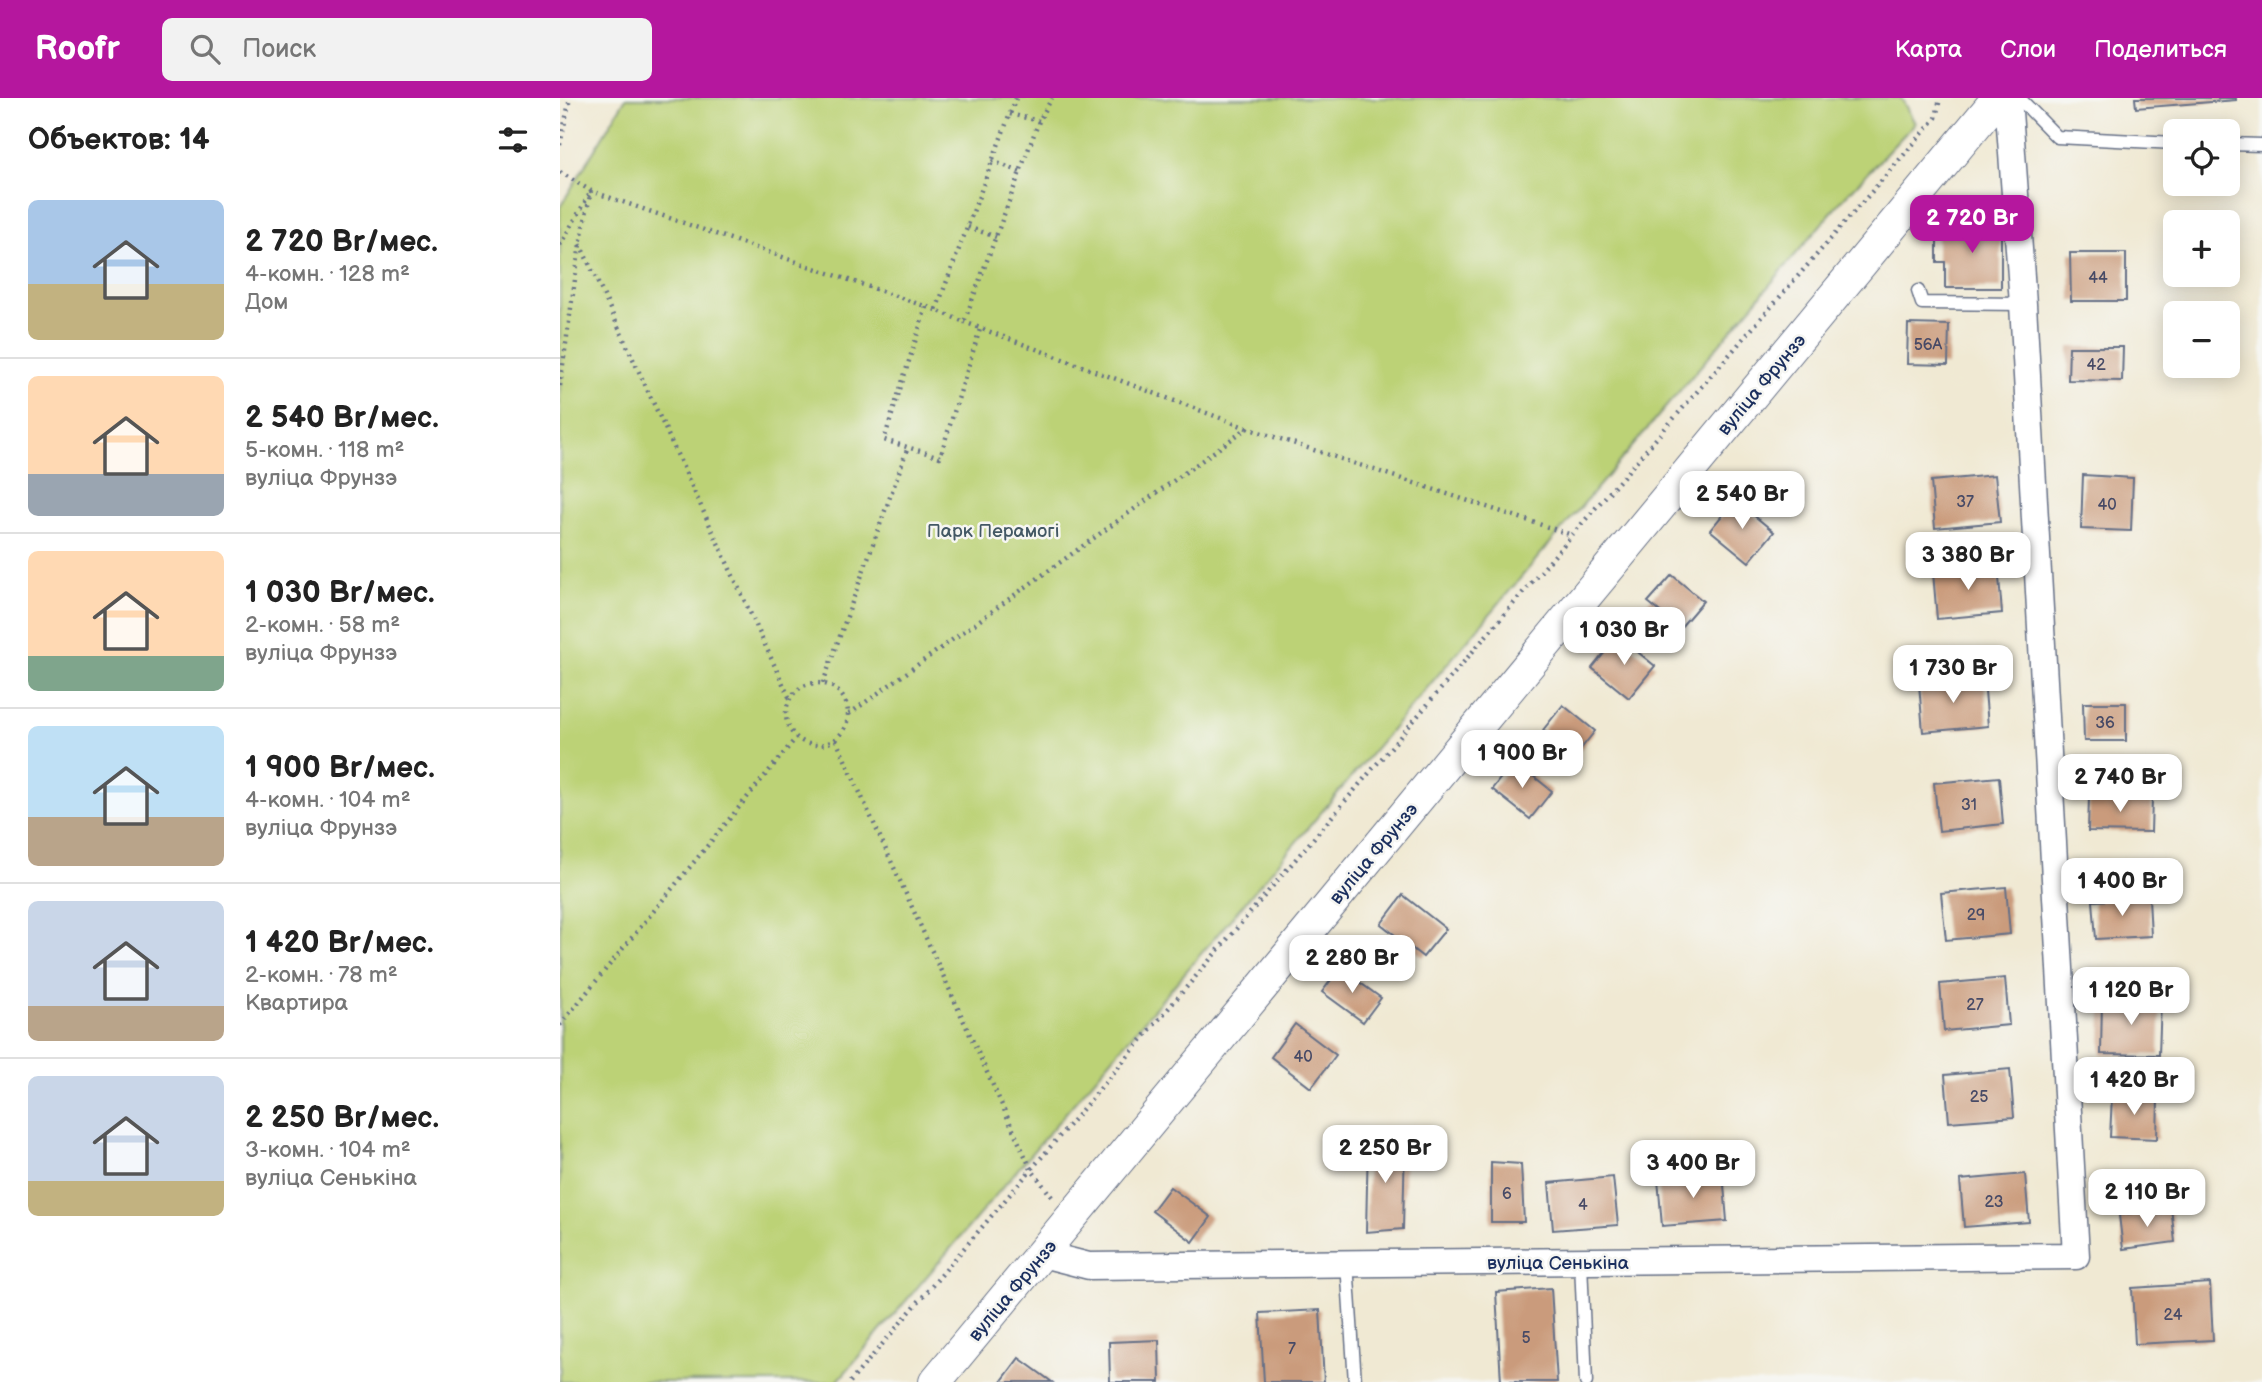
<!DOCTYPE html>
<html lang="ru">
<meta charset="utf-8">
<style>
body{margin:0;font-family:"Balsamiq Sans",sans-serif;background:#f2f2f2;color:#222;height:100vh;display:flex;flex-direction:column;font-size:26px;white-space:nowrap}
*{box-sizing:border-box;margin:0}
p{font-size:23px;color:#767676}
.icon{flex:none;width:38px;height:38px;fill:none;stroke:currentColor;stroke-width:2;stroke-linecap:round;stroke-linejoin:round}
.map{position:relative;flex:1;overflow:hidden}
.side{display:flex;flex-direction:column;background:#fff;width:560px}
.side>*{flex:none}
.tools{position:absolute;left:1603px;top:21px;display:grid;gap:14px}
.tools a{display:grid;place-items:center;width:77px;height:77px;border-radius:10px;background:#fff;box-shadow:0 4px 18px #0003;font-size:35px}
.price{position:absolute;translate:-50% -60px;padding:0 16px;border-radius:14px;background:#fff;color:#222;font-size:23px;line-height:46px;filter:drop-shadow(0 2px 4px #0008)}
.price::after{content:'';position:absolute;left:50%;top:42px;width:21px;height:16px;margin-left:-10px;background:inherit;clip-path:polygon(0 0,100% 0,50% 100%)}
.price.active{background:#b5179e;color:#fff}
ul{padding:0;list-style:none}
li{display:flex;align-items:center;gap:21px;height:175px;padding:0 28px}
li+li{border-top:2px solid #e0e0e0}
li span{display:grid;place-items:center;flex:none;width:196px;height:140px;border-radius:10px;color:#555}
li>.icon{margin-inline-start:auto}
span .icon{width:84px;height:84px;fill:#fffc;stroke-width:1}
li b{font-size:30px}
h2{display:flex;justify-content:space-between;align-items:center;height:84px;padding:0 28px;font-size:30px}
header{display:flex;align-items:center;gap:42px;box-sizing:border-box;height:98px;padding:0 35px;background:#b5179e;color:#fff}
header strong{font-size:33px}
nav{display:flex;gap:38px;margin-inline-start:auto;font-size:24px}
.search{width:490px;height:63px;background:#f2f2f2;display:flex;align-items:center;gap:18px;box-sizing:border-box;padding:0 24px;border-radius:10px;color:#767676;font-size:26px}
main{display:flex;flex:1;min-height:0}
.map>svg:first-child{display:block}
.green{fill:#bcd276;stroke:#6c806a;stroke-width:2}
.building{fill:#ca9b7c}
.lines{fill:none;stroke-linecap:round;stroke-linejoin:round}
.service-casing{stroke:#667087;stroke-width:15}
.minor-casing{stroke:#667087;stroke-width:29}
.tertiary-casing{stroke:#667087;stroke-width:34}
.path{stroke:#667087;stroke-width:4.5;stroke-dasharray:2 5;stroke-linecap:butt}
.service{stroke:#fff;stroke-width:12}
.minor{stroke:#fff;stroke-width:26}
.tertiary{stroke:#fff;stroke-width:32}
.labels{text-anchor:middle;stroke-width:5;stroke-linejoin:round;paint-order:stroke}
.number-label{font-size:16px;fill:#474a66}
.street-label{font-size:19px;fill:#1b2f5e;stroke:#f6f6f2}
.park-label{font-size:19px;fill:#435864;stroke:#f6f6f2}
</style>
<header>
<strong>Roofr</strong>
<div class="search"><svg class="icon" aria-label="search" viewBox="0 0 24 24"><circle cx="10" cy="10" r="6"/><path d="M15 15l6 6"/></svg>Поиск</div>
<nav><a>Карта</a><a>Слои</a><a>Поделиться</a></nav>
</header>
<main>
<section class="side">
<h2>Объектов: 14<svg class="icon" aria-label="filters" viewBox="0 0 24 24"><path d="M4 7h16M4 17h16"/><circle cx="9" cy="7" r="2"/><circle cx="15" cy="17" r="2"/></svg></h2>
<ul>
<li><span style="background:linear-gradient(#a9c7e8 60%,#c2b280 0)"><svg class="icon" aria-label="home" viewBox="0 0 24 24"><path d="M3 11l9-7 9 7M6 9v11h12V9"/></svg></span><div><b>2 720 Br/мес.</b><p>4-комн. · 128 m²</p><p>Дом</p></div></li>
<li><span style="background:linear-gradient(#ffd9b3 70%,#9aa5b1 0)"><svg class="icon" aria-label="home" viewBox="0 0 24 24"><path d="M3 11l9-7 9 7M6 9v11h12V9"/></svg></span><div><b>2 540 Br/мес.</b><p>5-комн. · 118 m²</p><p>вуліца Фрунзэ</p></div></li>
<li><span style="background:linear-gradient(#ffd9b3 75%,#7fa58c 0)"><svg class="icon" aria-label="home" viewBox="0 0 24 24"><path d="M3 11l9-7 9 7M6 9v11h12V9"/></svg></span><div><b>1 030 Br/мес.</b><p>2-комн. · 58 m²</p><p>вуліца Фрунзэ</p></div></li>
<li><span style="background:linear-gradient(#bfe0f5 65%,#b9a48a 0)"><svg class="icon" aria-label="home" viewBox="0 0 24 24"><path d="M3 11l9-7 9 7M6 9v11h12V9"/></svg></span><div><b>1 900 Br/мес.</b><p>4-комн. · 104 m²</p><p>вуліца Фрунзэ</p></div></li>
<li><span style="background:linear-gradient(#c9d6e8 75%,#b9a48a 0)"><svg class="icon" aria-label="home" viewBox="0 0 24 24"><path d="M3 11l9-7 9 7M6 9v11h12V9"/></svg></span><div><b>1 420 Br/мес.</b><p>2-комн. · 78 m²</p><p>Квартира</p></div></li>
<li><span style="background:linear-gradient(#c9d6e8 75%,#c2b280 0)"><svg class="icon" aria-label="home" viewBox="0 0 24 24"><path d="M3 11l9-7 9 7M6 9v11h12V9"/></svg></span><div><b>2 250 Br/мес.</b><p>3-комн. · 104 m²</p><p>вуліца Сенькіна</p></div></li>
</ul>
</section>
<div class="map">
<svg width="1702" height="1284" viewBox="0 0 1702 1284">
<rect width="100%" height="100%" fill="#f6f6f2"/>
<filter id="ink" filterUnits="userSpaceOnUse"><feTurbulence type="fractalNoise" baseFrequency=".0143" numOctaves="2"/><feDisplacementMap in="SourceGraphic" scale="14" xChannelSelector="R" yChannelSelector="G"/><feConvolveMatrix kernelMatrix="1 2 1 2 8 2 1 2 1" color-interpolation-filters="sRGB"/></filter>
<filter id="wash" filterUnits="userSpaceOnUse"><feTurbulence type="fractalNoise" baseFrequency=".00686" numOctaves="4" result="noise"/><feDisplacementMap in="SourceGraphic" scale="28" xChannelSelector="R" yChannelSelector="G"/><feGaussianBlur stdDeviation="1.57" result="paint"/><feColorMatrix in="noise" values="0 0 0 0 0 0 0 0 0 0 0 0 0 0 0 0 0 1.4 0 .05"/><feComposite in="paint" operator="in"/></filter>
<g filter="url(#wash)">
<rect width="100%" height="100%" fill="#f0e9d3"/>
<polygon class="green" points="66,0 1341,0 1355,25 1281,103 277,1284 0,1284 0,109"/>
<g id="blocks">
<g class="building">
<polygon points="1575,0 1676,0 1676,2 1576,10"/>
<polygon points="1397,122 1441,122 1441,190 1385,190 1385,164 1377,164 1377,134 1397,133"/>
<polygon points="1510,155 1566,155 1566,203 1511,203"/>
<polygon points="1348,226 1389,227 1388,267 1347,266"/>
<polygon points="1509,249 1563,249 1562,283 1508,282"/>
<polygon points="1435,377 1440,424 1375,430 1371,383"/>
<polygon points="1523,377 1573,380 1571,433 1521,431"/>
<polygon points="1175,402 1214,434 1189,464 1150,432"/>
<polygon points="1438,468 1442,515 1377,521 1373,474"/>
<polygon points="1112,477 1143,503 1120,530 1088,504"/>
<polygon points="1058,538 1095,568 1069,600 1032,570"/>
<polygon points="1424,581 1428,628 1363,634 1359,586"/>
<polygon points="1523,605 1566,605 1566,643 1524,643"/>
<polygon points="1003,607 1035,633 1015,658 983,632"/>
<polygon points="954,663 992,693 970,721 932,691"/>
<polygon points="1439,679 1443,726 1379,733 1374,685"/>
<polygon points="1529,699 1592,700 1591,734 1528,733"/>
<polygon points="1446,789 1450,836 1386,842 1381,795"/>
<polygon points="843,797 886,831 863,859 821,826"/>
<polygon points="1589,800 1591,838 1536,841 1533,803"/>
<polygon points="780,870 821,900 803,924 762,894"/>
<polygon points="1445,880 1449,927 1384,933 1380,886"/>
<polygon points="1542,901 1601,902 1599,957 1541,956"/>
<polygon points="735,926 776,957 751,990 711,959"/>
<polygon points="1450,971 1454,1019 1389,1024 1385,977"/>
<polygon points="1552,998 1598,999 1597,1041 1550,1039"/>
<polygon points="808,1042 845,1042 843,1131 806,1134"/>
<polygon points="931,1064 961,1066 964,1124 931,1124"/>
<polygon points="1163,1075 1167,1123 1102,1128 1098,1081"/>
<polygon points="1465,1076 1469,1124 1404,1129 1400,1082"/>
<polygon points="1053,1079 1058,1127 993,1132 989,1085"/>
<polygon points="610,1089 651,1119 633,1144 592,1113"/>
<polygon points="1611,1110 1615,1144 1563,1151 1559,1117"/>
<polygon points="1650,1185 1653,1242 1575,1246 1572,1190"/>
<polygon points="991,1190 997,1284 941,1284 936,1194"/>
<polygon points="760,1212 764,1284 704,1284 700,1215"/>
<polygon points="599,1242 600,1284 550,1284 549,1244"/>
<polygon points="459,1260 492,1284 441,1284"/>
</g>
</g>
</g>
<g filter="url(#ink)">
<use href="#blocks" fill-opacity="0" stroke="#667087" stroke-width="2"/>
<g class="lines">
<defs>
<g id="service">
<polyline points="1459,0 1497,39 1615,45"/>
<polyline points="1668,46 1702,47"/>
<polyline points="1358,193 1362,205 1463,206"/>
<polyline points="1021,1164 1026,1284"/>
<polyline points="787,1165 795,1284"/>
</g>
<polyline id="minor" points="482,1156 529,1168 1516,1158 1463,206 1448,0"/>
<polyline id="tertiary" points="375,1284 1438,0"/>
</defs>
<use href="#service" class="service-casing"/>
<use href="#minor" class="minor-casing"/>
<use href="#tertiary" class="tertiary-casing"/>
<g class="path">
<polyline points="456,0 376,212 404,224 479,23 492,0"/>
<polyline points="450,16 479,23"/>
<polyline points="0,47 10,0"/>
<polyline points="432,63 461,74"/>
<polyline points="0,74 31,93 376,212"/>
<polyline points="408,129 436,139"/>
<polyline points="20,146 230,601"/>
<polyline points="0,147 29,97"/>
<polyline points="366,209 324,342 380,359 420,231"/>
<polyline points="0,288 20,146 31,93"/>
<polyline points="687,330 1012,437"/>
<circle cx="257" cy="616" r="31"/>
<polyline points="263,585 348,349"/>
<polyline points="289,616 687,330 404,224"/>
<polyline points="276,642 471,1071 492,1099"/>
<polyline points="0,927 236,640"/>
<polyline points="290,1284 1012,437 1376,20 1380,0"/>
</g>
<use href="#service" class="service"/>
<use href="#minor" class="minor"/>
<use href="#tertiary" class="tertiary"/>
</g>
</g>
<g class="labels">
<g class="number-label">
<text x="1538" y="185">44</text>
<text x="1368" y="252">56А</text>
<text x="1536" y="272">42</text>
<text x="1405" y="409">37</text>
<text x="1547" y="412">40</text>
<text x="1545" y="630">36</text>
<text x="1409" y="712">31</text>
<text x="1416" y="822">29</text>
<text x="1415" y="912">27</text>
<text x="743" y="964">40</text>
<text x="1419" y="1004">25</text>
<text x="947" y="1101">6</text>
<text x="1434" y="1109">23</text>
<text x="1023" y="1112">4</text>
<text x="1613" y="1222">24</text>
<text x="966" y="1245">5</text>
<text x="732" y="1256">7</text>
</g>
<g class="street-label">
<text transform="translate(1201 286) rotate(-50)" y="7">вуліца Фрунзэ</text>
<text transform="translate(813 755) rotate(-50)" y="7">вуліца Фрунзэ</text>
<text x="998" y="1171">вуліца Сенькіна</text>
<text transform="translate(452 1192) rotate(-50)" y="7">вуліца Фрунзэ</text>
</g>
<g class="park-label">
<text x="433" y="439">Парк Перамогі</text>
</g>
</g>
</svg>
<div class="tools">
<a><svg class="icon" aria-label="locate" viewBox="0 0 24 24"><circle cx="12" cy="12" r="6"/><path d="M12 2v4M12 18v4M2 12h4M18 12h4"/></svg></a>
<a>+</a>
<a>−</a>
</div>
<b class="price active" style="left:1412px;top:157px">2 720 Br</b>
<b class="price" style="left:1182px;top:433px">2 540 Br</b>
<b class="price" style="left:1408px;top:494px">3 380 Br</b>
<b class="price" style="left:1064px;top:569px">1 030 Br</b>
<b class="price" style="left:1393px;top:607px">1 730 Br</b>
<b class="price" style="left:962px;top:692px">1 900 Br</b>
<b class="price" style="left:1560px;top:716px">2 740 Br</b>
<b class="price" style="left:1562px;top:820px">1 400 Br</b>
<b class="price" style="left:792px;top:897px">2 280 Br</b>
<b class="price" style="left:1571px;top:929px">1 120 Br</b>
<b class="price" style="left:1574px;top:1019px">1 420 Br</b>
<b class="price" style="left:825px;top:1087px">2 250 Br</b>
<b class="price" style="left:1133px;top:1102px">3 400 Br</b>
<b class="price" style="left:1587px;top:1131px">2 110 Br</b>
</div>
</main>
